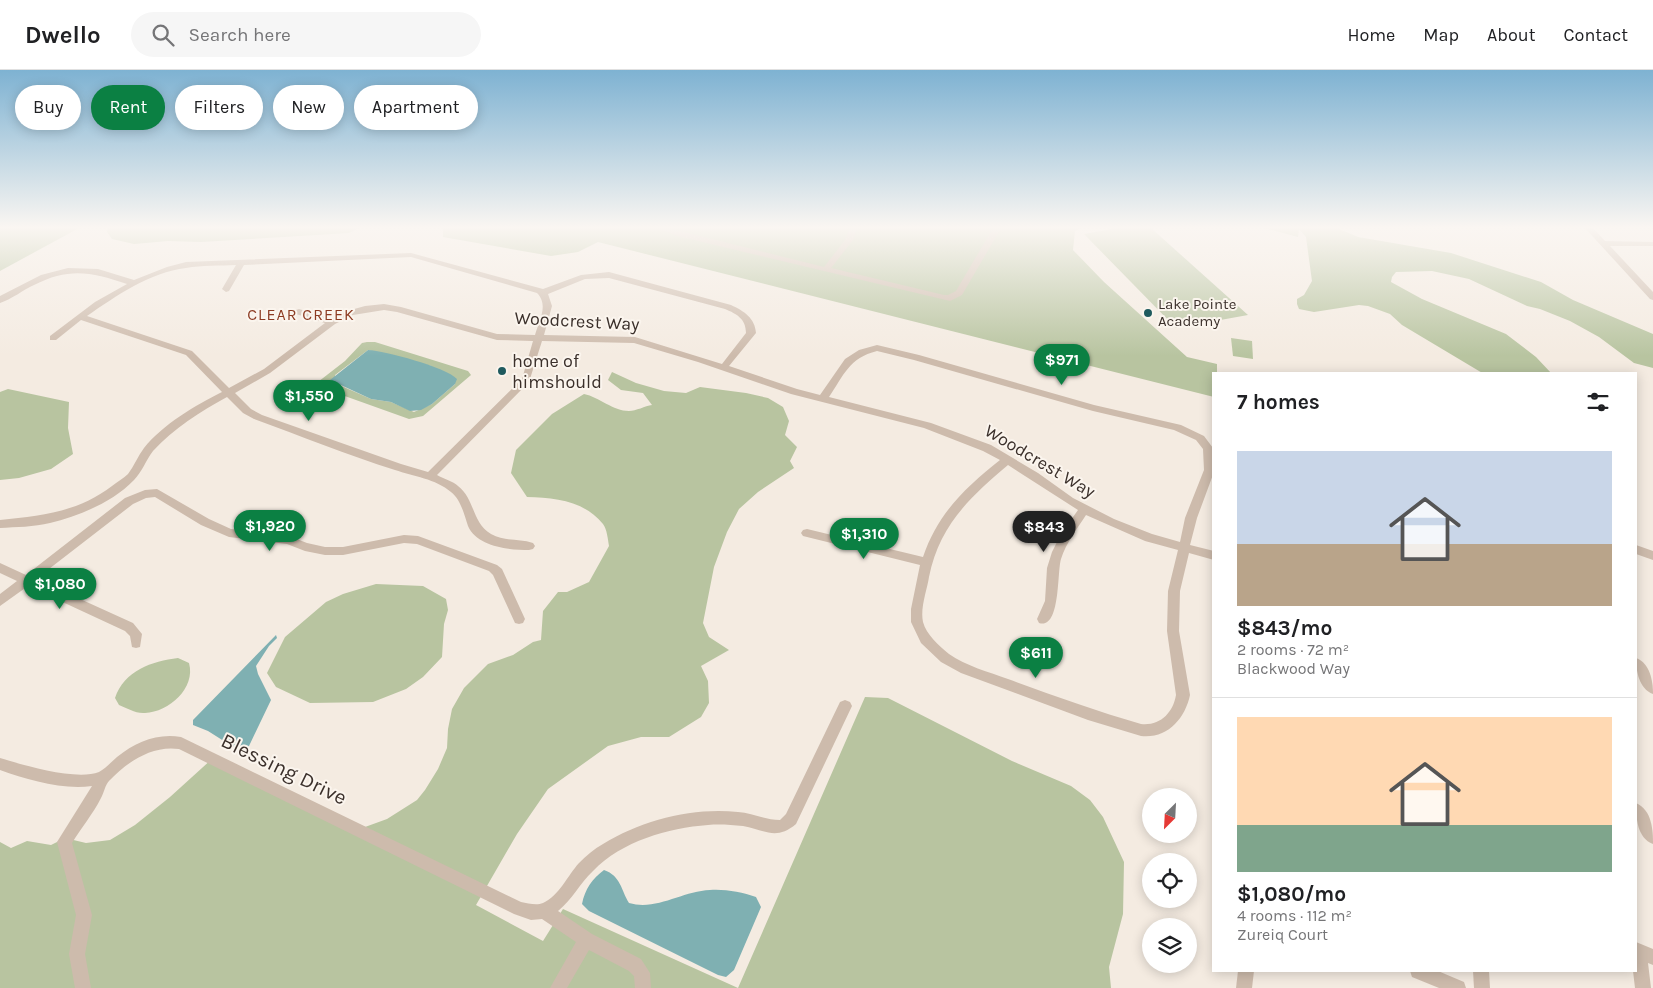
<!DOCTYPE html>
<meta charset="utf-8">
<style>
body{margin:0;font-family:Karla,sans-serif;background:#f6f6f6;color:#202124;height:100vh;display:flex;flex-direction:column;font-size:19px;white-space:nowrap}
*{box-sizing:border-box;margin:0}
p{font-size:16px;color:#757577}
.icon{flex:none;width:28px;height:28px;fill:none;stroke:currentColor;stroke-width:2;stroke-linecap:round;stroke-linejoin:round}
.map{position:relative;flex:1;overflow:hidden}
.panel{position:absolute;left:1212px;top:302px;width:425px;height:600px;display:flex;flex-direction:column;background:#fff;border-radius:0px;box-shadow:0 2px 12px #0003}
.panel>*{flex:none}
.hud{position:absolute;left:15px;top:15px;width:475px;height:45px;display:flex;gap:10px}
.needle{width:32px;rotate:204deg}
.buttons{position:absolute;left:1142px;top:718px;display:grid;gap:10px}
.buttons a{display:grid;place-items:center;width:55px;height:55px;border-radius:50%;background:#fff;box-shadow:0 2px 12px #0003;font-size:25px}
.price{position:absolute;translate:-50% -42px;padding:0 11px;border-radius:18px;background:#0b8043;color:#fff;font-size:16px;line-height:32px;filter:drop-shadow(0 1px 2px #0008)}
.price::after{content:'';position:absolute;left:50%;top:30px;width:15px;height:11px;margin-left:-8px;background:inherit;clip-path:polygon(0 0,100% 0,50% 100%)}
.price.selected{background:#222;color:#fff}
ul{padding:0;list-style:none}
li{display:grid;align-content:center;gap:10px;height:265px;padding:0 25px}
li+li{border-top:1px solid #e0e0e0}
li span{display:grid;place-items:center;height:155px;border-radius:0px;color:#555}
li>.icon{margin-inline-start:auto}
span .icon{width:90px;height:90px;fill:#fffc;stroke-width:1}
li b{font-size:21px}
h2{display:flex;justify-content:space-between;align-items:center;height:60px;padding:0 25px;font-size:21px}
.chip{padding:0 18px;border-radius:22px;background:#fff;box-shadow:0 2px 12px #0003;font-size:18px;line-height:45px}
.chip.selected{background:#0b8043;color:#fff}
header{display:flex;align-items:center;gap:30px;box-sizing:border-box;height:70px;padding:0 25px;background:#fff;border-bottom:1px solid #e0e0e0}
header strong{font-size:24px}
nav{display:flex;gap:28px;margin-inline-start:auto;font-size:18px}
.search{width:350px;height:45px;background:#f6f6f6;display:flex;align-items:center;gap:12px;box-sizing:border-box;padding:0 18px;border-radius:28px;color:#757577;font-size:19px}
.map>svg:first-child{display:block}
.green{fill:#b8c4a0;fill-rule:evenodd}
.water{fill:#7fb0b2}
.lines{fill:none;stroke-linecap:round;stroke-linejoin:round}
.minor{fill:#cdbbac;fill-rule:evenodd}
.poi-dot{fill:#1f5a5e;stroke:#fbf5ee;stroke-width:2}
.labels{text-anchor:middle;stroke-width:4;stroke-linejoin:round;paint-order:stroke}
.far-poi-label{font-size:15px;fill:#3b302b;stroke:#fbf5ee;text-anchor:start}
.far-neighbourhood-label{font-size:16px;letter-spacing:1px;fill:#8c3b22;stroke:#fbf5ee}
.street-label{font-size:18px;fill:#3b302b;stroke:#fbf5ee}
.poi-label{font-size:18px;fill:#3b302b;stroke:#fbf5ee;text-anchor:start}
.near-street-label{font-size:21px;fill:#3b302b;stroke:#fbf5ee}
</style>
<header>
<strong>Dwello</strong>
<div class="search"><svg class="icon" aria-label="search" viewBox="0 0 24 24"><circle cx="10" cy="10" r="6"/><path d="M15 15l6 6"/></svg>Search here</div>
<nav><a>Home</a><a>Map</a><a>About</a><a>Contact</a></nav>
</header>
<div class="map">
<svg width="1653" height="918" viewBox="0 0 1653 918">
<rect width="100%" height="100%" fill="#f4ebe1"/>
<g class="green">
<polygon points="0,158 79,158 0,201"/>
<polygon points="108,158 359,158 349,163 201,172 168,171 134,174 112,169 107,162"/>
<polygon points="443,158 1079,158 1075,161 1073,180 1104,212 1187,287 1217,294 1217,304 1214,304 1214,327 598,172 578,182 551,186 443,167"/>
<polygon points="1117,158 1151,158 1248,245 1176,258 1084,164"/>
<polygon points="1264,158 1337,158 1358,167 1451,183 1541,212 1573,230 1653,264 1653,298 1634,293 1599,267 1570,251 1540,239 1527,236 1469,209 1432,201 1396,202 1392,207 1391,212 1422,229 1506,264 1536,287 1552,304 1484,304 1402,255 1390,244 1368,236 1359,235 1314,242 1299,239 1297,234 1297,229 1304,225 1312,211 1306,167 1299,159 1298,167"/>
<polygon points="1231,268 1252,271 1253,289 1233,286"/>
<path d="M367 272H375L468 301 471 305 423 346 409 349 314 315 345 291 362 273ZM368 280 431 296 455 314 432 334 414 342 391 332 371 329 337 314 335 305Z"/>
<path d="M612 302 636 313 664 321 686 323 700 317 746 323 768 328 783 337 789 351 785 365 797 377 790 391 794 398 758 422 739 439 727 462 714 497 703 553 709 567 729 580 701 596 708 611 709 633 701 647 669 667H641L608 676 548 719 517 764 476 835 543 871 563 839 738 918 865 627 888 628 1012 691 1071 716 1090 730 1103 747 1124 792 1123 844 1109 897 1111 918H0V772L11 778 27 771 51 775 65 768 86 773 110 770 135 755 170 727 213 688 365 757 387 749 417 730 425 720 438 699 447 678 448 659 452 639 464 618 488 594 513 585 533 572 541 570 543 541 558 522H567L589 512 609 476C608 470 607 459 603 454 583 430 555 428 527 427L511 403 516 380 552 344 584 324C599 327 613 341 629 341 636 341 645 336 652 335L643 323 621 320 608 310Z"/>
<polygon points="8,319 69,332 68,358 73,384 51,399 19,408 0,410 0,322"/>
<polygon points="376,514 423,516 446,529 448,540 444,554 442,587 423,607 406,619 373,632 310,633 276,617 267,603 285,567 326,532 343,524"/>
<path d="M178 588 189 593C196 618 169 642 145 643 136 644 127 638 119 635L115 628C124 601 152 591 178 588Z"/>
</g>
<g class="water">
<path d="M368 280C385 281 446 297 457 309L455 314 432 334 421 340 410 341 391 332 371 329 330 310Z"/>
<polygon points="276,565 277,568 269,576 256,596 258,604 271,630 249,676 243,681 238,680 208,661 193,655 193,650"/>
<path d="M604 800C621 806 621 820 629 833 657 841 682 821 710 820 725 819 742 822 756 827L761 837 734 900 726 907 718 905 589 841 582 834C585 819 592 809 604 800Z"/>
</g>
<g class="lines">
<g class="minor">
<polygon points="657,158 668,158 824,197 845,170 850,158 858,158 853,170 831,198 944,225 948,225 956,221 993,158 1001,158 962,225 950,231 677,166"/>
<polygon points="1585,158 1593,158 1605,171 1653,172 1653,176 1610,176 1653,222 1653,230 1650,229"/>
<path d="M411 183 543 219 581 205 609 202 731 235C744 241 755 248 756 263L729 296 797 319 820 325 845 289 859 280 877 275 919 285 1094 335 1181 355 1204 366 1213 378 1214 402 1197 448 1190 475 1214 481V490L1189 483 1180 521 1179 561 1190 625C1185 649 1167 669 1141 666L1088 650 961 603 941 592 921 573 911 552V539L920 495 807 467 803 466 801 463 803 460 807 459 923 487C938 443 965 418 1000 390L983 381 924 358 791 324 698 292 634 273 542 271 529 312 437 405C444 409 453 411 458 416 475 429 472 453 491 464 505 472 519 468 533 473L535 476 533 479 529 480C510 480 477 477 468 456 464 444 461 430 451 422 436 409 413 406 395 400 347 385 301 366 254 349L243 343 227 327C201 341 173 359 153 381 146 390 142 402 134 410 113 432 79 446 50 453 34 457 16 457 0 458V450C41 446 78 442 112 416 117 412 124 408 128 404 134 396 138 386 144 378 162 355 196 335 222 322L186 285 81 250 56 270H50V266L95 232 127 214C92 202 69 197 34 215 23 220 12 229 0 233V226L41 205 68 198 98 199 134 210 167 197 186 192ZM411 187 537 223C549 235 539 251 535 265L497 264 401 237 384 234 365 236 347 241 331 249 299 239 296 240V244L325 253 264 299 229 318 192 281 87 246C116 226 150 202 186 198 202 195 219 196 236 195L222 219 226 222 229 221 244 195ZM609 208 725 239C737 244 746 249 746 263L722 294 635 267 544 265 552 236 548 224 585 209ZM384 240 397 242 497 270 533 271 522 309 428 402 401 394 262 345 251 339 235 323 270 303 335 254 353 245ZM877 281 914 290 1093 341 1174 360 1196 370 1203 379 1204 400 1185 448 1180 472 1152 464 1114 449 1073 428 1038 403 991 375 931 353 829 327C844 305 849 288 877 281ZM1008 395 1078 440 1061 464 1052 482 1047 498 1045 531 1037 549 1039 553C1061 560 1057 502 1061 489 1066 473 1077 459 1086 445L1145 471 1178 480 1168 521 1167 561 1176 625C1173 643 1160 656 1141 654 1096 641 1052 625 1008 609 989 602 966 596 949 584 939 576 926 564 923 552 920 538 927 520 929 507 939 456 970 427 1008 395Z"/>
<polygon points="157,419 209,449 231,459 289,466 307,473 325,477 343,477 404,465 418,466 497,495 502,499 525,549 523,553 519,554 515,553 493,505 489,501 417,474 404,473 343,485 325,485 305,481 287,474 229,467 201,455 155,427 146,428 133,434 36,509 133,553 142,564 140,577 136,578 132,577 130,566 125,561 28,516 0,536 0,524 17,511 0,503 0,493 26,505 125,428 145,420"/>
<polygon points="1636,475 1653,481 1653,490 1636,484"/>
<path d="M1636 588C1650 593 1653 611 1653 624 1639 619 1636 601 1636 588Z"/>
<path d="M845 630 850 632 852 636 796 754C776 771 765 760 743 756 731 755 720 754 708 755 668 758 622 771 593 801 580 813 572 830 558 841L592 864 641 889 650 903 651 918H635L634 906 629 901 589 880 567 918H550L576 872 542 849 531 850 514 844 179 679C152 675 127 692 109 711 105 715 104 723 101 728 93 744 81 758 72 773L92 845 85 884 91 918H75L69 884 76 845 57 772 92 716C62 720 28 710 0 700V688C23 695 76 711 99 702 105 699 111 692 117 687 136 672 157 663 181 667L521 832C528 833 536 836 543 833 559 826 568 805 579 793 586 786 594 779 603 774 642 750 693 737 738 742 752 743 765 750 780 750L786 744 840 632Z"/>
<path d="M1636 733C1652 740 1653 760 1653 774 1637 768 1636 748 1636 733Z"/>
<polygon points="1636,872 1653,879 1653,895 1648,893 1651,918 1635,918 1633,901 1636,901"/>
<polygon points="1238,901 1254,901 1252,918 1236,918"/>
<polygon points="1410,901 1438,901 1464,912 1466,918 1439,918 1412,907"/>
<polygon points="1473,901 1489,901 1490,918 1474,918"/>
</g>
</g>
<linearGradient id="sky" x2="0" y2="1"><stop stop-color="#7eb2d2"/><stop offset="0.55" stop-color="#faf6f2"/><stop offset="1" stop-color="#faf6f2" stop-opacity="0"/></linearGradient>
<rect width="1653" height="286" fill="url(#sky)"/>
<g class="poi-dot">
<circle cx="1148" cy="243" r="5"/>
<circle cx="502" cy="301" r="5"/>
</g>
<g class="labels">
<g class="far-poi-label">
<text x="1158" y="239">Lake Pointe<tspan x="1158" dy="17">Academy</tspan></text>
</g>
<g class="far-neighbourhood-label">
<text x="301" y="250">CLEAR CREEK</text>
</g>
<g class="street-label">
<text transform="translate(577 251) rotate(3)" y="6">Woodcrest Way</text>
<text transform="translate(1040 391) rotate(31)" y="6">Woodcrest Way</text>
</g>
<g class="poi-label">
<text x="512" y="297">home of<tspan x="512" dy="21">himshould</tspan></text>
</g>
<g class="near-street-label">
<text transform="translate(284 699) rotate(26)" y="7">Blessing Drive</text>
</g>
</g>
</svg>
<div class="buttons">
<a><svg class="needle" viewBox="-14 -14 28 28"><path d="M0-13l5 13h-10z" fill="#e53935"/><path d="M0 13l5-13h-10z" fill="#757577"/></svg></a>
<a><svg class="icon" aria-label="locate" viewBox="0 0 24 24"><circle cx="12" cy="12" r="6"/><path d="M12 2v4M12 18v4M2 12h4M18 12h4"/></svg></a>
<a><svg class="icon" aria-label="layers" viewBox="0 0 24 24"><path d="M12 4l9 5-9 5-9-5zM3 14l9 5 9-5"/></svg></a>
</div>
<b class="price" style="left:1062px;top:316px">$971</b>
<b class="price" style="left:309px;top:352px">$1,550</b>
<b class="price" style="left:270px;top:482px">$1,920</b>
<b class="price selected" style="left:1044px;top:483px">$843</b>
<b class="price" style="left:864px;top:490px">$1,310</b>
<b class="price" style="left:60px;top:540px">$1,080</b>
<b class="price" style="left:1036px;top:609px">$611</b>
<div class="hud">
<a class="chip">Buy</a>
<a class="chip selected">Rent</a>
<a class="chip">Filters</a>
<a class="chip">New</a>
<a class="chip">Apartment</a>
</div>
<section class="panel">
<h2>7 homes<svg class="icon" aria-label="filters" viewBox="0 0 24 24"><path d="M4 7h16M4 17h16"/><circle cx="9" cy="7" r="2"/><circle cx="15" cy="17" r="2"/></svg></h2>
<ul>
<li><span style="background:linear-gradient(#c9d6e8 60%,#b9a48a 0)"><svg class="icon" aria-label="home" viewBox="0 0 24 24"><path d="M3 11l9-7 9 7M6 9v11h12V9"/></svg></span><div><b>$843/mo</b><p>2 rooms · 72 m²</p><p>Blackwood Way</p></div></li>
<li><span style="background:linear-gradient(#ffd9b3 70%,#7fa58c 0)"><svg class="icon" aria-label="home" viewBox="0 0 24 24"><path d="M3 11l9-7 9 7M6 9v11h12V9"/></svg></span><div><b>$1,080/mo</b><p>4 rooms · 112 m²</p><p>Zureiq Court</p></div></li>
</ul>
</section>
</div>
